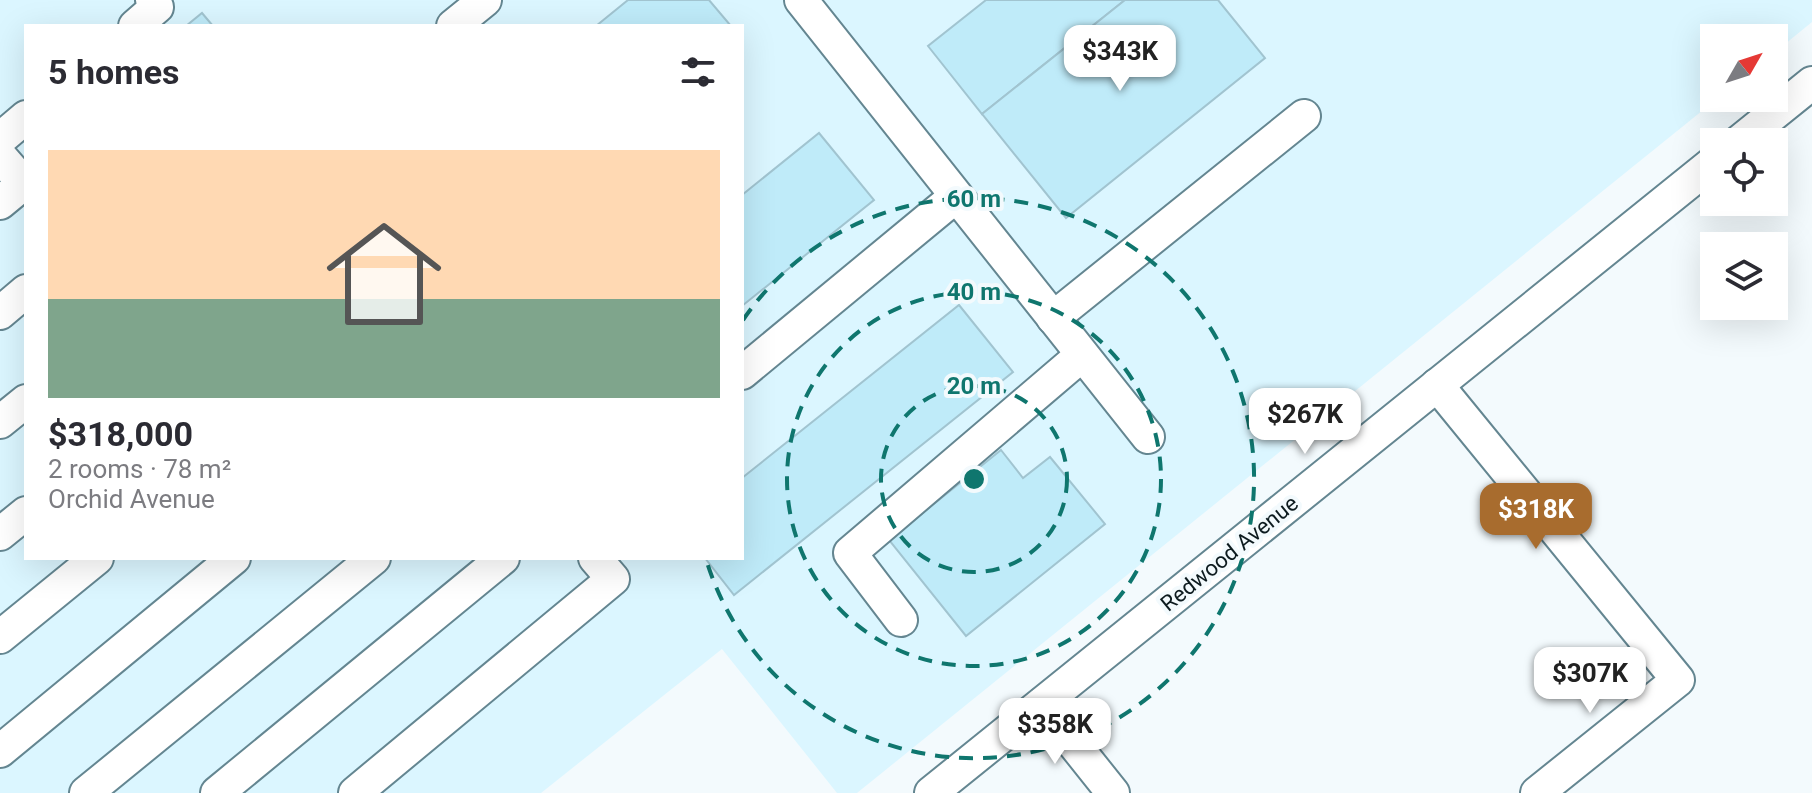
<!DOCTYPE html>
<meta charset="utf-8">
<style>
body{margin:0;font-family:Roboto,sans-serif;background:#f2f2f3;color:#2b2b33;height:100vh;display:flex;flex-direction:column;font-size:30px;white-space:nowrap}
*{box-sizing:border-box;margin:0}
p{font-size:26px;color:#7c7c81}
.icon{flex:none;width:44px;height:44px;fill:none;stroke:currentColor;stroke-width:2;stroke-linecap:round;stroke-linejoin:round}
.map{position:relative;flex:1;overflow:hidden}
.side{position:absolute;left:24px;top:24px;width:720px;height:536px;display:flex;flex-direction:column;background:#fff;border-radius:0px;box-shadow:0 8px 32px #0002}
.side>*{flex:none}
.needle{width:52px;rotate:51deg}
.fabs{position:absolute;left:1700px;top:24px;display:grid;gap:16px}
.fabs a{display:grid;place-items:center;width:88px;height:88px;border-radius:0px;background:#fff;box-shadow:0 8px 32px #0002;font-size:40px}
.price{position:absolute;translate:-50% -68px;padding:0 18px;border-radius:16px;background:#fff;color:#222;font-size:26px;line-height:52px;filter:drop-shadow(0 2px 4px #0008)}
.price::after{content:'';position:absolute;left:50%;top:48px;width:24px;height:18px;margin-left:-12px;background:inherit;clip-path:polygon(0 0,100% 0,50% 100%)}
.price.on{background:#a86c2e;color:#fff}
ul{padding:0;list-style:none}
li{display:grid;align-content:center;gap:16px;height:424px;padding:0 24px}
li span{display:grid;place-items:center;height:248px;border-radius:0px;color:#555}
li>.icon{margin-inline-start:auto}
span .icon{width:144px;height:144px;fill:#fffc;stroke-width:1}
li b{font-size:34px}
h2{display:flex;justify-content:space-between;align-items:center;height:96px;padding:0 24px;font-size:34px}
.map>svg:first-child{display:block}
.built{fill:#dbf6ff;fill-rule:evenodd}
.building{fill:#bfebf9;stroke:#a1c4d0;stroke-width:2}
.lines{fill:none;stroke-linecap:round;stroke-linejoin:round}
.minor-casing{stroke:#648691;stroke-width:36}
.minor{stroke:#fff;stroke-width:32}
.ring{fill:none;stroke:#0f766e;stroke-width:4;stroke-dasharray:14 10}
.labels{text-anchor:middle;stroke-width:8;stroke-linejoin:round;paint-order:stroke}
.street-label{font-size:22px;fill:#0d1b1f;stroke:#f3fafd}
.centre{fill:#0f766e;stroke:#f3fafd;stroke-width:4}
.ring-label{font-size:24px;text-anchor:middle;font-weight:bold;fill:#0f766e;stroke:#f3fafd;stroke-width:8;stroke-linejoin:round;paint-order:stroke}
</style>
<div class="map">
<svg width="1812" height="793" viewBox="0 0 1812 793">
<rect width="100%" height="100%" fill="#f3fafd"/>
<path class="built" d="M0 0H1812V22L1774 53V38H1714V98H1718L857 793H837L722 649 541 793H0ZM26 26H742V558H26Z"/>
<g class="building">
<polygon points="628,0 709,0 731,26 596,26"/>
<polygon points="986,0 1125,0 982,114 928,46"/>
<polygon points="1125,0 1218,0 1265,58 1066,218 982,114"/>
<polygon points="202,13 213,26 186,26"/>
<polygon points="819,133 874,200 742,306 742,195"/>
<polygon points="959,305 1013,372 734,595 705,558 742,558 742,478"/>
<polygon points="1001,450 1023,478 1050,457 1105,524 966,636 889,540"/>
</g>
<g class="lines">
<defs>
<g id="minor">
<polyline points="801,0 1148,437"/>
<polyline points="135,26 157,7 152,0"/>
<polyline points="453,26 485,0"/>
<polyline points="0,139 26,117"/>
<polyline points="1739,142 1812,83"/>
<polyline points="0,156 26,186"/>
<polyline points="0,203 23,184"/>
<polyline points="0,313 26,291"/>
<polyline points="1053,318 1304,116"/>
<polyline points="742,373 955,197"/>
<polyline points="1437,385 1678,680 1537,793"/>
<polyline points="0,422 26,401"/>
<polyline points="0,534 26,513"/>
<polyline points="901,620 850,553 1082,355"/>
<polyline points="0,637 97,558"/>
<polyline points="1042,704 1113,793"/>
<polyline points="0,751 234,558"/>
<polyline points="86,793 374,558"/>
<polyline points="217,793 503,558"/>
<polyline points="355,793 613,579 595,558"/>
<polyline points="931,793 1714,162"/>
</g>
</defs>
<use href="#minor" class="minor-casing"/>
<use href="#minor" class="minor"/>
</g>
<g class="ring">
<circle cx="974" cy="479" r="93"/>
<circle cx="974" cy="479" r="187"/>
<path d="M743 320A280 280 0 1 1 706 559"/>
</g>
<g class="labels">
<g class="street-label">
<text transform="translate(1229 553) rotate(-39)" y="8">Redwood Avenue</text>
</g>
</g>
<circle cx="974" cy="479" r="12" class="centre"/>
<g class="ring-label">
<text x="974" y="207">60 m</text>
<text x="974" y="300">40 m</text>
<text x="974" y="394">20 m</text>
</g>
</svg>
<div class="fabs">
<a><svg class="needle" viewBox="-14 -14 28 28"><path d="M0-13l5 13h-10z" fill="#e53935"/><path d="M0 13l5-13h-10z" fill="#7c7c81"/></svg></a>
<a><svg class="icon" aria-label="locate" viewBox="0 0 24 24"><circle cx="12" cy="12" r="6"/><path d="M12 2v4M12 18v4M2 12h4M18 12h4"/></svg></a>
<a><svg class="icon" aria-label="layers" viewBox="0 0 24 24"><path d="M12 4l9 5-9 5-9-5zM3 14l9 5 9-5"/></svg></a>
</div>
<b class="price" style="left:1120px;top:93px">$343K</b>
<b class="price" style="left:1305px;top:456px">$267K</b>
<b class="price on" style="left:1536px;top:551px">$318K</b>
<b class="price" style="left:1590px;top:715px">$307K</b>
<b class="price" style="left:1055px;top:766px">$358K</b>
<section class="side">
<h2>5 homes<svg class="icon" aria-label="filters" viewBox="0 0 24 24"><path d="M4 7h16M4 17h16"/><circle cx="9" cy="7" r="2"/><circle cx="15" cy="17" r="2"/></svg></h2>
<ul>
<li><span style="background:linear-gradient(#ffd9b3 60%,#7fa58c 0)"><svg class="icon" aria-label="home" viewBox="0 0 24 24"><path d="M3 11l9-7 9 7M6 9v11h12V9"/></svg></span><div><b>$318,000</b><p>2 rooms · 78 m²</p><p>Orchid Avenue</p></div></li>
</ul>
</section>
</div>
